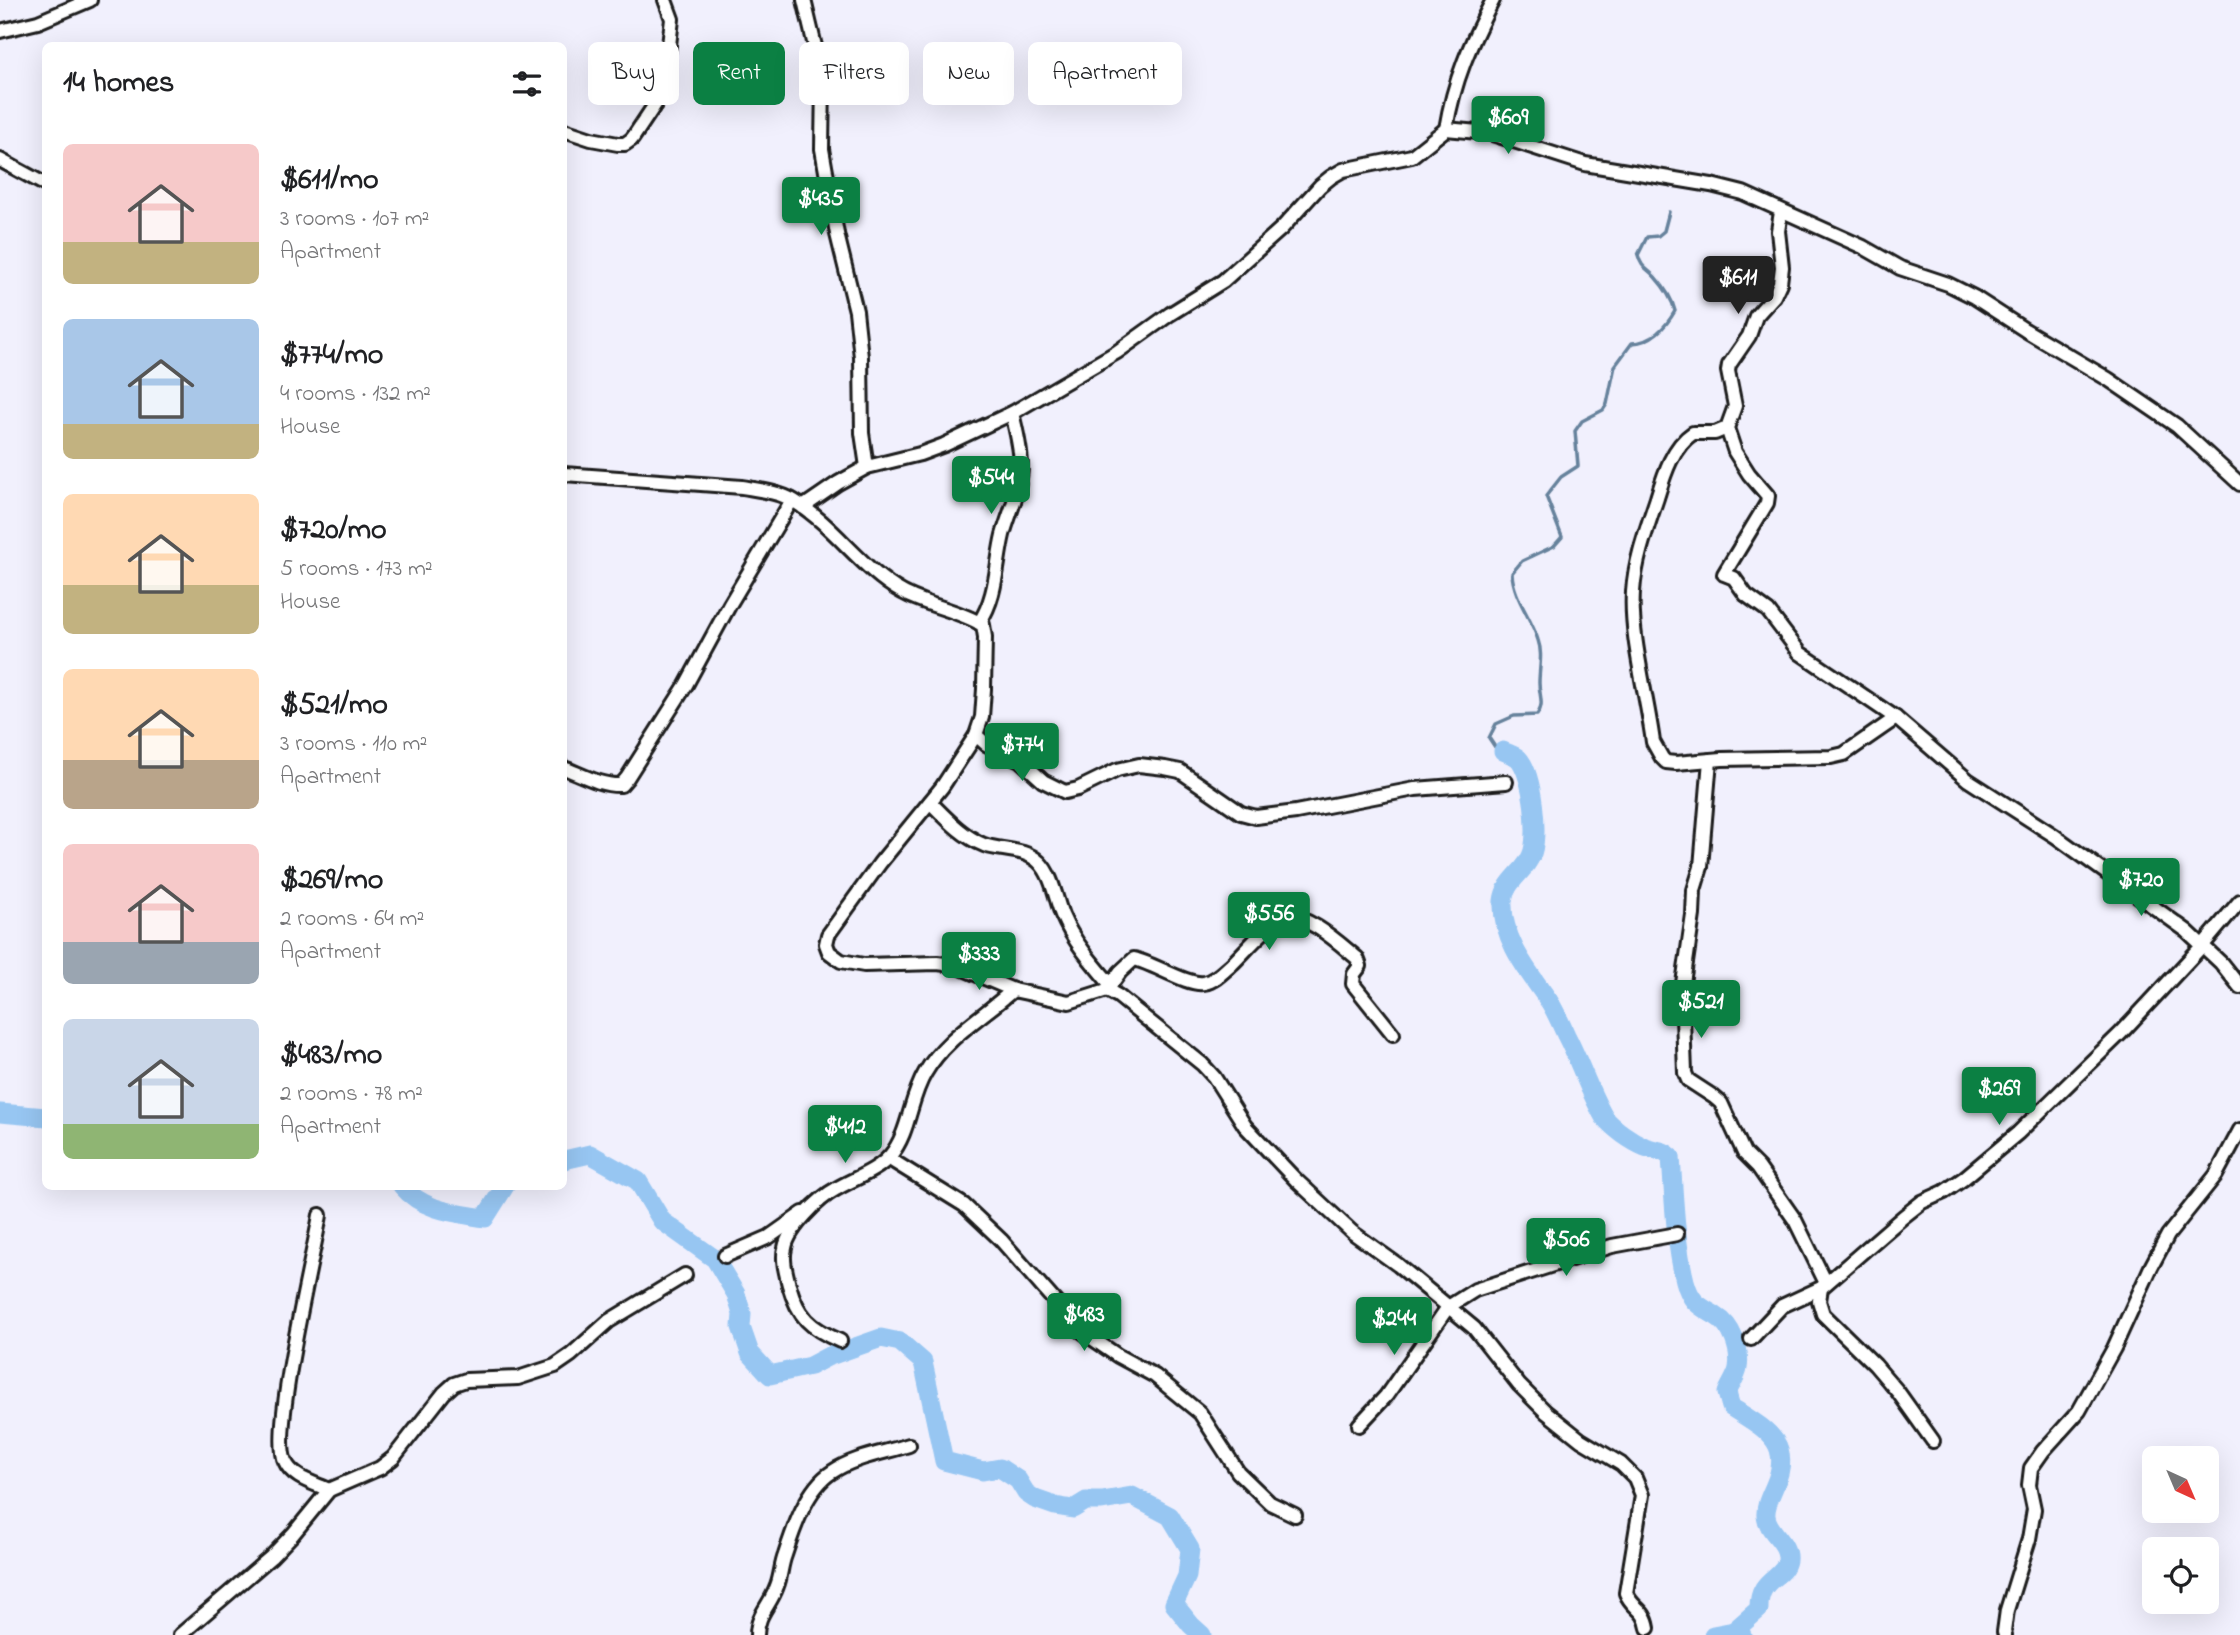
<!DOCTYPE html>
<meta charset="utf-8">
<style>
body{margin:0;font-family:"Indie Flower",sans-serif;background:#f2f2f2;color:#202124;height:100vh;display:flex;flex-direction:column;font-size:26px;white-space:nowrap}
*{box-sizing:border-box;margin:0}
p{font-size:23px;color:#757577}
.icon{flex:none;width:38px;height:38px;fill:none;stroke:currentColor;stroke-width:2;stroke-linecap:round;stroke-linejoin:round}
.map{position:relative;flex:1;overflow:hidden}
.side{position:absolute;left:42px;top:42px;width:525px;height:1148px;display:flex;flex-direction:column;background:#fff;border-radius:10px;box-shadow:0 7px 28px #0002}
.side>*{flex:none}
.top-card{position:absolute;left:588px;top:42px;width:665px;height:63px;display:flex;gap:14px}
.needle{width:46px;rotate:136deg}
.controls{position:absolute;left:2142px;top:1446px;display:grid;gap:14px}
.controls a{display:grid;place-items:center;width:77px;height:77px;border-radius:10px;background:#fff;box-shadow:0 7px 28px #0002;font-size:35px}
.price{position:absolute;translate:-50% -60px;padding:0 16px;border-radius:7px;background:#0b8043;color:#fff;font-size:23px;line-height:46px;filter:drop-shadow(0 2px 4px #0008)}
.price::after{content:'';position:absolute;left:50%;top:42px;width:21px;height:16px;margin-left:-10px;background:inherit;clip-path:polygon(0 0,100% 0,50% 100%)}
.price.active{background:#222;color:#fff}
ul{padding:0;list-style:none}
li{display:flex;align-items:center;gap:21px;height:175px;padding:0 21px}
li span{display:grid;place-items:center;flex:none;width:196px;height:140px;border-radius:10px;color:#555}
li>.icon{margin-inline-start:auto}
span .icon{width:84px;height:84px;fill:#fffc;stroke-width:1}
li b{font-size:30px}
h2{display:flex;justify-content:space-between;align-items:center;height:84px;padding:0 21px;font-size:30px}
.chip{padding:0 24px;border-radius:10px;background:#fff;box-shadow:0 7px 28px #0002;font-size:24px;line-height:63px}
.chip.active{background:#0b8043;color:#fff}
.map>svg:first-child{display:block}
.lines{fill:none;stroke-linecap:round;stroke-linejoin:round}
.stream{stroke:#66829c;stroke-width:3.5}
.river{stroke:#97c6f2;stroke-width:19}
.minor-casing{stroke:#1c1c1c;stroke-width:18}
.minor{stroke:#fff;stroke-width:12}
</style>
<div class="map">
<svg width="2240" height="1635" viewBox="0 0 2240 1635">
<rect width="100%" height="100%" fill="#f1f0fd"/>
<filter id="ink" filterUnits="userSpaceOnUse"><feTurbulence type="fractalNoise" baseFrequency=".0143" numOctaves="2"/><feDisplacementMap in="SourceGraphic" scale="14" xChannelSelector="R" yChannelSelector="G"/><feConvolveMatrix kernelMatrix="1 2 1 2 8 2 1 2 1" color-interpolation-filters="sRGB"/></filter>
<g filter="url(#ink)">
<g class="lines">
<path class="stream" d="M1503 751 1495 747 1489 738 1496 724 1514 716 1537 715C1545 704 1539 695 1539 683 1539 668 1543 654 1538 640 1531 617 1513 597 1512 573L1522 561 1554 546 1562 537 1546 496 1561 477 1578 466 1575 431 1582 421 1603 410 1607 404 1615 366 1632 343C1651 343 1666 327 1675 311 1672 298 1664 287 1655 277 1646 267 1642 269 1638 255L1647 237 1658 236 1664 231 1669 212"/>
<g class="river">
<path d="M1503 751C1507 753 1514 755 1518 758 1533 773 1540 838 1531 856 1524 873 1505 881 1503 901 1501 939 1529 972 1549 1001 1556 1012 1561 1024 1566 1035 1580 1062 1589 1091 1604 1117 1614 1129 1631 1141 1645 1147 1655 1151 1663 1149 1671 1157 1674 1198 1675 1241 1685 1281 1691 1303 1698 1305 1716 1316 1732 1325 1741 1350 1738 1368 1737 1376 1730 1385 1727 1393L1731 1407C1763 1428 1794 1441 1775 1485 1771 1495 1765 1505 1766 1516 1768 1533 1789 1542 1787 1560 1784 1579 1758 1577 1759 1609L1734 1631"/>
<polyline points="0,1113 46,1117"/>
<polyline points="564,1160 590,1154 638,1181 662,1221 715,1259 736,1294 742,1314 741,1327 750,1353 770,1375 810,1366 827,1357 881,1338 900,1342 923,1362 944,1461 983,1471 1000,1468 1018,1480 1026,1493 1035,1499 1055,1506 1073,1509 1086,1501 1102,1501 1132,1496 1170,1516 1190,1549 1187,1576 1174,1604 1191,1625 1202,1635"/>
<path d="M402 1186C423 1211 455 1213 485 1218L505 1186"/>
<polyline points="1713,1635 1734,1631 1742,1635"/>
</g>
<defs>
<g id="minor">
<polyline points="804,0 823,80 822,149 837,234 856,311 861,357 862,433 867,467"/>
<polyline points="0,31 38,22 90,0"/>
<path d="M1446 129C1454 80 1470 44 1493 0"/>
<polyline points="564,130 591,139 618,144 625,144 632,139 656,103 666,72 672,19 665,0"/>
<polyline points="0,160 46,185"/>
<polyline points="1781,212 1778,231 1782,267 1780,283 1774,296 1756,316 1749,336 1729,365 1728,371 1735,406 1727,428 1735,452 1749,474 1768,496 1767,503 1724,574 1734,578 1746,595 1768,611 1800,653 1896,718 1968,780 2055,836 2187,931 2221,963 2240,987"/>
<path d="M1727 428 1715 433H1693C1672 447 1664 475 1657 498 1647 528 1635 560 1633 592 1630 636 1647 696 1653 742L1662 758 1666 762 1676 763 1722 759 1831 757 1844 754 1896 718"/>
<path d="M564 474 742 487C759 490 779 492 794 501 835 526 861 569 902 592 927 606 958 610 983 625L985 637 984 689 982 717 976 735 942 787 880 863 828 935 826 944 829 952 841 961 864 965 937 963 954 965 1013 990 1069 1002 1107 990 1118 996 1202 1064 1214 1077 1245 1126 1296 1180 1352 1232 1398 1265 1474 1328 1519 1385 1546 1412 1581 1440 1621 1464 1635 1478 1642 1495 1626 1593C1632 1609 1645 1608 1648 1628"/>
<polyline points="803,507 838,483 867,467 920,454 944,445 1012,413 1117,352 1170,314 1223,281 1282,228 1320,186 1331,177 1343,170 1412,156 1446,129 1489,133 1585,164 1711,185 1743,193 1863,247 1900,268 1948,284 1974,297 2025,330 2108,379 2177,426 2240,484"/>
<path d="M979 623C997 597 996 564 1003 535 1009 513 1021 489 1021 466 1021 448 1016 430 1012 413"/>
<polyline points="976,735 986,744 1020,760 1043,781 1065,792 1078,789 1117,770 1139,765 1165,768 1180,771 1241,813 1256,817 1296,812 1415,789 1506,782"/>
<polyline points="1710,760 1701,867 1694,890 1693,915 1682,990 1685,1073 1688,1080 1714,1097 1721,1103 1744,1153 1758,1167 1795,1220 1826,1283"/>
<path d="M564 768C582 775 601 786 621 785L627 778 686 685 730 604 792 500"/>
<path d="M930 802C946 818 962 836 984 845 1001 851 1025 848 1039 862 1052 874 1056 900 1062 915 1073 941 1093 964 1111 985"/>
<path d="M1107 990 1120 972 1134 959C1153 963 1188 986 1204 983 1215 981 1223 972 1231 965 1244 953 1267 924 1283 918 1305 911 1341 945 1357 958L1360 966 1354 974 1353 984 1393 1034"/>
<polyline points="888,1158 964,1205 1001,1240 1080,1330 1118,1356 1155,1376 1200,1413 1238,1472 1270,1503 1295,1515"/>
<path d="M320 1215C313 1258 271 1431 285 1461 292 1478 314 1483 329 1490"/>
<polyline points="725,1256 769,1237 803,1213"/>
<polyline points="1821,1288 1819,1301 1823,1314 1875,1365 1898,1392 1933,1441"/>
<polyline points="1751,1339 1782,1306 1821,1288 1903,1217 1922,1202 1944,1192 1963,1179 2018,1133 2121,1033 2203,945 2240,901"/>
<path d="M840 1341C810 1328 798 1317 789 1285 786 1273 782 1260 785 1248 788 1229 819 1198 836 1189 853 1179 877 1171 890 1156 910 1132 909 1100 925 1073 945 1038 983 1017 1013 990"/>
<polyline points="1359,1425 1386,1396 1448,1307 1475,1290 1612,1246 1677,1234"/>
<polyline points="180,1635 271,1557 293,1534 329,1490 380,1468 393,1458 444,1393 454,1384 466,1380 518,1378 555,1366 571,1355 609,1321 685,1275"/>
<path d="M757 1635C757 1614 770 1606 777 1586 781 1576 781 1565 785 1555 794 1527 807 1488 832 1472 854 1457 884 1453 909 1445"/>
<polyline points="2005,1635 2004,1632 2007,1610 2029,1539 2034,1509 2029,1485 2031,1468 2043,1451 2079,1411 2114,1348 2151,1267 2168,1235 2216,1175 2240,1130"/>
</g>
</defs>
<use href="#minor" class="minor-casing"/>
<use href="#minor" class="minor"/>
</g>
</g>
</svg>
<div class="controls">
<a><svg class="needle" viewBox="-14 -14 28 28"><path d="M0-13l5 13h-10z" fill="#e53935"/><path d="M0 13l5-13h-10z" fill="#757577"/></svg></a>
<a><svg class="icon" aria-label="locate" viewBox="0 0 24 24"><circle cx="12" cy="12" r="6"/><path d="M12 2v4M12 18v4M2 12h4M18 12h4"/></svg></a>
</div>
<b class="price" style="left:1508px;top:156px">$609</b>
<b class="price" style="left:821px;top:237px">$435</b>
<b class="price active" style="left:1738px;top:316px">$611</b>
<b class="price" style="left:991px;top:516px">$544</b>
<b class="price" style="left:1022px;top:783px">$774</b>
<b class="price" style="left:2141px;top:918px">$720</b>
<b class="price" style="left:1269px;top:952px">$556</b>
<b class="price" style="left:979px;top:992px">$333</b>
<b class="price" style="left:1701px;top:1040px">$521</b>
<b class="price" style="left:1999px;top:1127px">$269</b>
<b class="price" style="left:845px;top:1165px">$412</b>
<b class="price" style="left:1566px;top:1278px">$506</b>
<b class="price" style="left:1084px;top:1353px">$483</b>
<b class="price" style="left:1394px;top:1357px">$244</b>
<div class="top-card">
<a class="chip">Buy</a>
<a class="chip active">Rent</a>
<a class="chip">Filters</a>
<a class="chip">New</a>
<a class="chip">Apartment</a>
</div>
<section class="side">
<h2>14 homes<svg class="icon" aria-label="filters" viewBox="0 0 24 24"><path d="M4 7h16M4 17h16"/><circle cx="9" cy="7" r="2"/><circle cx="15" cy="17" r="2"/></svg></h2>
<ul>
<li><span style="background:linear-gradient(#f6c9c9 70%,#c2b280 0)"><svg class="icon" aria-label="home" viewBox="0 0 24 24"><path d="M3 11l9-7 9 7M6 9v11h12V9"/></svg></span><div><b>$611/mo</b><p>3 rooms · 107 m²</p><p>Apartment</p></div></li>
<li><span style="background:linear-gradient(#a9c7e8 75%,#c2b280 0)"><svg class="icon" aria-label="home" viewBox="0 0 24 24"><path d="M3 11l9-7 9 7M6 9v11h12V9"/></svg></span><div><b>$774/mo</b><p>4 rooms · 132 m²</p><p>House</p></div></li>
<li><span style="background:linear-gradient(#ffd9b3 65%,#c2b280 0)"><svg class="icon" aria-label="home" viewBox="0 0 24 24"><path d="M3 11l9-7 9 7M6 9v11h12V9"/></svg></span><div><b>$720/mo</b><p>5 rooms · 173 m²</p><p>House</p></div></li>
<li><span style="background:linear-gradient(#ffd9b3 65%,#b9a48a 0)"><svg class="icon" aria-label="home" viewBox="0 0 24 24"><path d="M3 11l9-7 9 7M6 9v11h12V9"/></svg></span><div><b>$521/mo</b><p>3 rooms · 110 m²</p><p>Apartment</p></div></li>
<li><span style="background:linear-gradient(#f6c9c9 70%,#9aa5b1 0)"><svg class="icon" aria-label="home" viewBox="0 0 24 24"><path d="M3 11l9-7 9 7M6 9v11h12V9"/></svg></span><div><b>$269/mo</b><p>2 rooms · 64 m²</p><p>Apartment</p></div></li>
<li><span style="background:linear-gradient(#c9d6e8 75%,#8fb573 0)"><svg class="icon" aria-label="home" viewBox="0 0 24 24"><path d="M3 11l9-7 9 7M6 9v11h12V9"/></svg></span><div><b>$483/mo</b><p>2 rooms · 78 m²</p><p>Apartment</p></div></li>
</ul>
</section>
</div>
